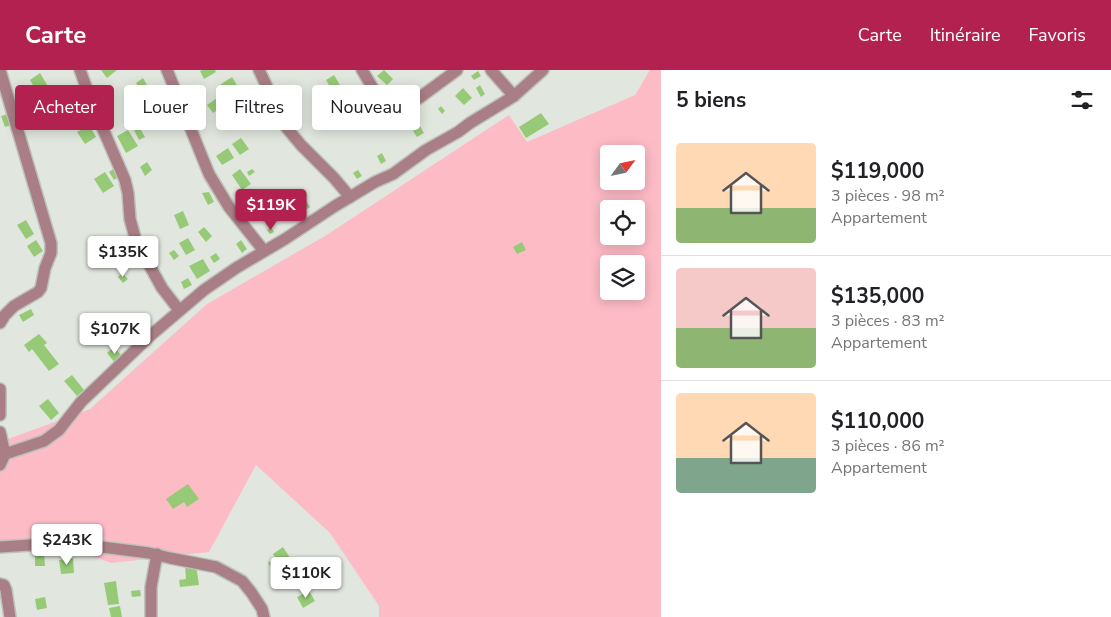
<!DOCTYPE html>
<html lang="fr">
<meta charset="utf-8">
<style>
body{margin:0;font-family:"Nunito Sans",sans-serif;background:#f2f2f2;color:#202124;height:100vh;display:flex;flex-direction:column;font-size:19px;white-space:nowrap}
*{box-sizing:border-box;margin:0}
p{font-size:16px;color:#757577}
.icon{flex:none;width:28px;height:28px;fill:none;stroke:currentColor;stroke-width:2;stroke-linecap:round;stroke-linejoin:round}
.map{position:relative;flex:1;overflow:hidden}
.side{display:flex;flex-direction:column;background:#fff;width:450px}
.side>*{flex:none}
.hud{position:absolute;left:15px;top:15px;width:475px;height:45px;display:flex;gap:10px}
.needle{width:32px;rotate:57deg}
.tools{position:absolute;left:600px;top:75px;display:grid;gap:10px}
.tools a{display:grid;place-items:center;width:45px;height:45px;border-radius:5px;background:#fff;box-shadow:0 2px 12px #0003;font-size:25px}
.price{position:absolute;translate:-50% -42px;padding:0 11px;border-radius:5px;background:#fff;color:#222;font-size:16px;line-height:32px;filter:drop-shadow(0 1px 2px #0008)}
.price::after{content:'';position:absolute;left:50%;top:30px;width:15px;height:11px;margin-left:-8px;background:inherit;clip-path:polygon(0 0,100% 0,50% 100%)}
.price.current{background:#b22150;color:#fff}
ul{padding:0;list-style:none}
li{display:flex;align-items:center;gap:15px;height:125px;padding:0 15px}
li+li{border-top:1px solid #e0e0e0}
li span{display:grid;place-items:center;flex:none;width:140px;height:100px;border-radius:5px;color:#555}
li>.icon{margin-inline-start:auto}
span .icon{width:60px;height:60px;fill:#fffc;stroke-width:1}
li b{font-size:21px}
h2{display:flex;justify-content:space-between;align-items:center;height:60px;padding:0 15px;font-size:21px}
.tag{padding:0 18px;border-radius:5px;background:#fff;box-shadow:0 2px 12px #0003;font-size:18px;line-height:45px}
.tag.current{background:#b22150;color:#fff}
header{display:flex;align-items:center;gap:30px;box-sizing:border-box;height:70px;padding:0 25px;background:#b22150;color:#fff}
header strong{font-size:24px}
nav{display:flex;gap:28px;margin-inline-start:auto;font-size:18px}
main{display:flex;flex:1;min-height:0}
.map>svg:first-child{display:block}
.green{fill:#fdbbc6;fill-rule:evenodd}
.building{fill:#97ca77}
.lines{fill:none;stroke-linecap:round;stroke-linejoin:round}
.minor-casing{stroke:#bdc2ba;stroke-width:14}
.minor{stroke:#aa7e85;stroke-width:11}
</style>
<header>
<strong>Carte</strong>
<nav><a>Carte</a><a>Itinéraire</a><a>Favoris</a></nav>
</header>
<main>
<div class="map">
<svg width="661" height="547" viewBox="0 0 661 547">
<rect width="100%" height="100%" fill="#e1e7de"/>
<path class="green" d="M650 0H661V547H379V536L330 463 256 395 209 482 111 493 48 469 0 472V372L90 339 207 234 325 166 509 45 527 72 635 25ZM609 84H636V111H609ZM609 139H636V166H609ZM609 194H636V221H609Z"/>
<g class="building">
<polygon points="101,0 117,0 107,8"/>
<polygon points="202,0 215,0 216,2 204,9 200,1"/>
<polygon points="384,0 393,9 387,15 377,6"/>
<polygon points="478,1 481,6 474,10 471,6"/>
<polygon points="40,3 54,26 43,32 30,10"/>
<polygon points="334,5 340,15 332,20 326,10"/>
<polygon points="232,7 240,20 227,29 218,16"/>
<polygon points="143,8 148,17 141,21 136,13"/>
<polygon points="480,15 485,24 481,27 476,18"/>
<polygon points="463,18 472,28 464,35 455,26"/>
<polygon points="149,19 155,29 145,34 139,24"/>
<polygon points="346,20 356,34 346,40 343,36 345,35 342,31 340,32 337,27"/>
<polygon points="217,28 223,36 213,43 207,35"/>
<polygon points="441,36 445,41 442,44 438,39"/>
<polygon points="258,38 267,53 259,59 249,44"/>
<polygon points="12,43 15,54 5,57 1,46"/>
<polygon points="541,43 549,54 526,68 519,57"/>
<polygon points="395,46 398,51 394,54 391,49"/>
<polygon points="89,55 96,67 85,74 77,62"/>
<polygon points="138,55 145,67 139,70 133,58"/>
<polygon points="420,56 424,63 417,67 413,61"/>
<polygon points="128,60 138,76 126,83 117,66"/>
<polygon points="241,68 249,79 240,85 232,74"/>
<polygon points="228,78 234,88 222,95 216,86"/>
<polygon points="382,83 386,91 381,94 377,86"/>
<polygon points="147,92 152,100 145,106 140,97"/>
<polygon points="116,97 121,105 114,110 109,102"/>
<polygon points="240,99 251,114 242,120 232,105"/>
<polygon points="252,99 255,102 249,106 247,102"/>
<polygon points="358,100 362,106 357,109 353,103"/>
<polygon points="105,102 114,116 103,123 94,109"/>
<polygon points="273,120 278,125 275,129 269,124"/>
<polygon points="209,122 214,132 208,135 202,123"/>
<polygon points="305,129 310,137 302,142 297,134"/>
<polygon points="183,141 189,155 180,159 174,145"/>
<polygon points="26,150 34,164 26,169 17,155"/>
<polygon points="204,157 212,166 206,172 198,162"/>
<polygon points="271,157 274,162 270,164 267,160"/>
<polygon points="188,168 195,180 186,185 179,173"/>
<polygon points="36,170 43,181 34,187 27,176"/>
<polygon points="241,170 247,179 242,183 236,174"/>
<polygon points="522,172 526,180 517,184 513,177"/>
<polygon points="174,180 179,186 174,190 169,183"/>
<polygon points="216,183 220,189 214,193 210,187"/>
<polygon points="203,189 210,201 197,209 189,196"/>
<polygon points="122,203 128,209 123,213 118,207"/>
<polygon points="188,208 192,215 184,219 181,212"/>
<polygon points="31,239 34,245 23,252 19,245"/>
<polygon points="125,262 130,270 127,272 122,264"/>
<polygon points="39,264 47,273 44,275 59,294 49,301 32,279 29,282 24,275"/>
<polygon points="114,277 122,286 115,293 107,283"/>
<polygon points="72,305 84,320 77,326 64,311"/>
<polygon points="48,329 59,343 51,350 39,336"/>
<polygon points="188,414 199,429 187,437 184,432 173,439 166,429"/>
<polygon points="283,477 294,494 277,506 268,493 275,488 273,484"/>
<polygon points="35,484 44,484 45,496 35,496"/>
<polygon points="73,488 74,503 61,504 59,490"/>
<polygon points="196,495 199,515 180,517 179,510 186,509 185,496"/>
<polygon points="116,511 119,534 108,535 104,513"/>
<polygon points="140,520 141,526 132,527 131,521"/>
<polygon points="309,521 315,531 303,538 297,527"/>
<polygon points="45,527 47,538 37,540 35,529"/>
<polygon points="120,536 122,547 111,547 109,538"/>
</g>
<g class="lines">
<defs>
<g id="minor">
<polyline points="80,0 93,36 125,110 128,123 130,149 136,171 162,218 179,240"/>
<polyline points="167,0 209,104 229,137 264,181"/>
<polyline points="259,0 286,57 301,75 334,108 350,127"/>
<polyline points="362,0 374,20 383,27 397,29 419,28 457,0"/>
<polyline points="491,0 514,26"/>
<polyline points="0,253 5,245 14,236 38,222 41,218 45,198 51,183 51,173 0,0"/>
<polyline points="0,319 0,345"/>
<polyline points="0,362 5,384 0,395"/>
<polyline points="5,384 44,371 59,360 81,332 151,265 204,220 236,198 285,169 335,136 375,112 393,104 426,80 458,62 470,53 514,26 543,0"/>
<polyline points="0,477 75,472 102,477 149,483 170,488 216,497 242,511 251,522 262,539 264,547"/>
<polyline points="0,514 4,515 6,520 10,547"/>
<polyline points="151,547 151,517 157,484"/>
</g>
</defs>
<use href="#minor" class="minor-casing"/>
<use href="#minor" class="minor"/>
</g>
</svg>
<div class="tools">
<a><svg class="needle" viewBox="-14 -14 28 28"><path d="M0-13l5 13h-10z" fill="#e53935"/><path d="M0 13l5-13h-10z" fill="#757577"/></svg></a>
<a><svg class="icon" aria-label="locate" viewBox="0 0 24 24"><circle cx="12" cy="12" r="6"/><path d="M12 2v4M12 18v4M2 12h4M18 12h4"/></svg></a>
<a><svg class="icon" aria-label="layers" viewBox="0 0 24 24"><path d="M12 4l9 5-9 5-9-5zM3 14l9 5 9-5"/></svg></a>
</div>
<b class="price current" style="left:271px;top:161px">$119K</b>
<b class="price" style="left:123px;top:208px">$135K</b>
<b class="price" style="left:115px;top:285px">$107K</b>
<b class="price" style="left:67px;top:496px">$243K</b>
<b class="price" style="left:306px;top:529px">$110K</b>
<div class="hud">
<a class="tag current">Acheter</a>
<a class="tag">Louer</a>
<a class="tag">Filtres</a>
<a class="tag">Nouveau</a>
</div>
</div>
<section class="side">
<h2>5 biens<svg class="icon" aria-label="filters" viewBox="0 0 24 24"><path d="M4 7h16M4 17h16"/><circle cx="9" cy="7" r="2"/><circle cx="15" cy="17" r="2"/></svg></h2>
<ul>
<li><span style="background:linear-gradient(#ffd9b3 65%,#8fb573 0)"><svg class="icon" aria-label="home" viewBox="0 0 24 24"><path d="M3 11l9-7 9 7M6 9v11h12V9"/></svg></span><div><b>$119,000</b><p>3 pièces · 98 m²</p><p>Appartement</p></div></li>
<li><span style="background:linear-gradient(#f6c9c9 60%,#8fb573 0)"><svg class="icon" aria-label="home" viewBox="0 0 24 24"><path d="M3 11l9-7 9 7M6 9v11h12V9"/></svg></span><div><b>$135,000</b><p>3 pièces · 83 m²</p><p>Appartement</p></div></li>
<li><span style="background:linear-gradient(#ffd9b3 65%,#7fa58c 0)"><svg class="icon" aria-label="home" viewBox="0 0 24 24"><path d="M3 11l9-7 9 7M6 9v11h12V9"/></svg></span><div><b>$110,000</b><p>3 pièces · 86 m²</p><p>Appartement</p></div></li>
</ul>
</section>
</main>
